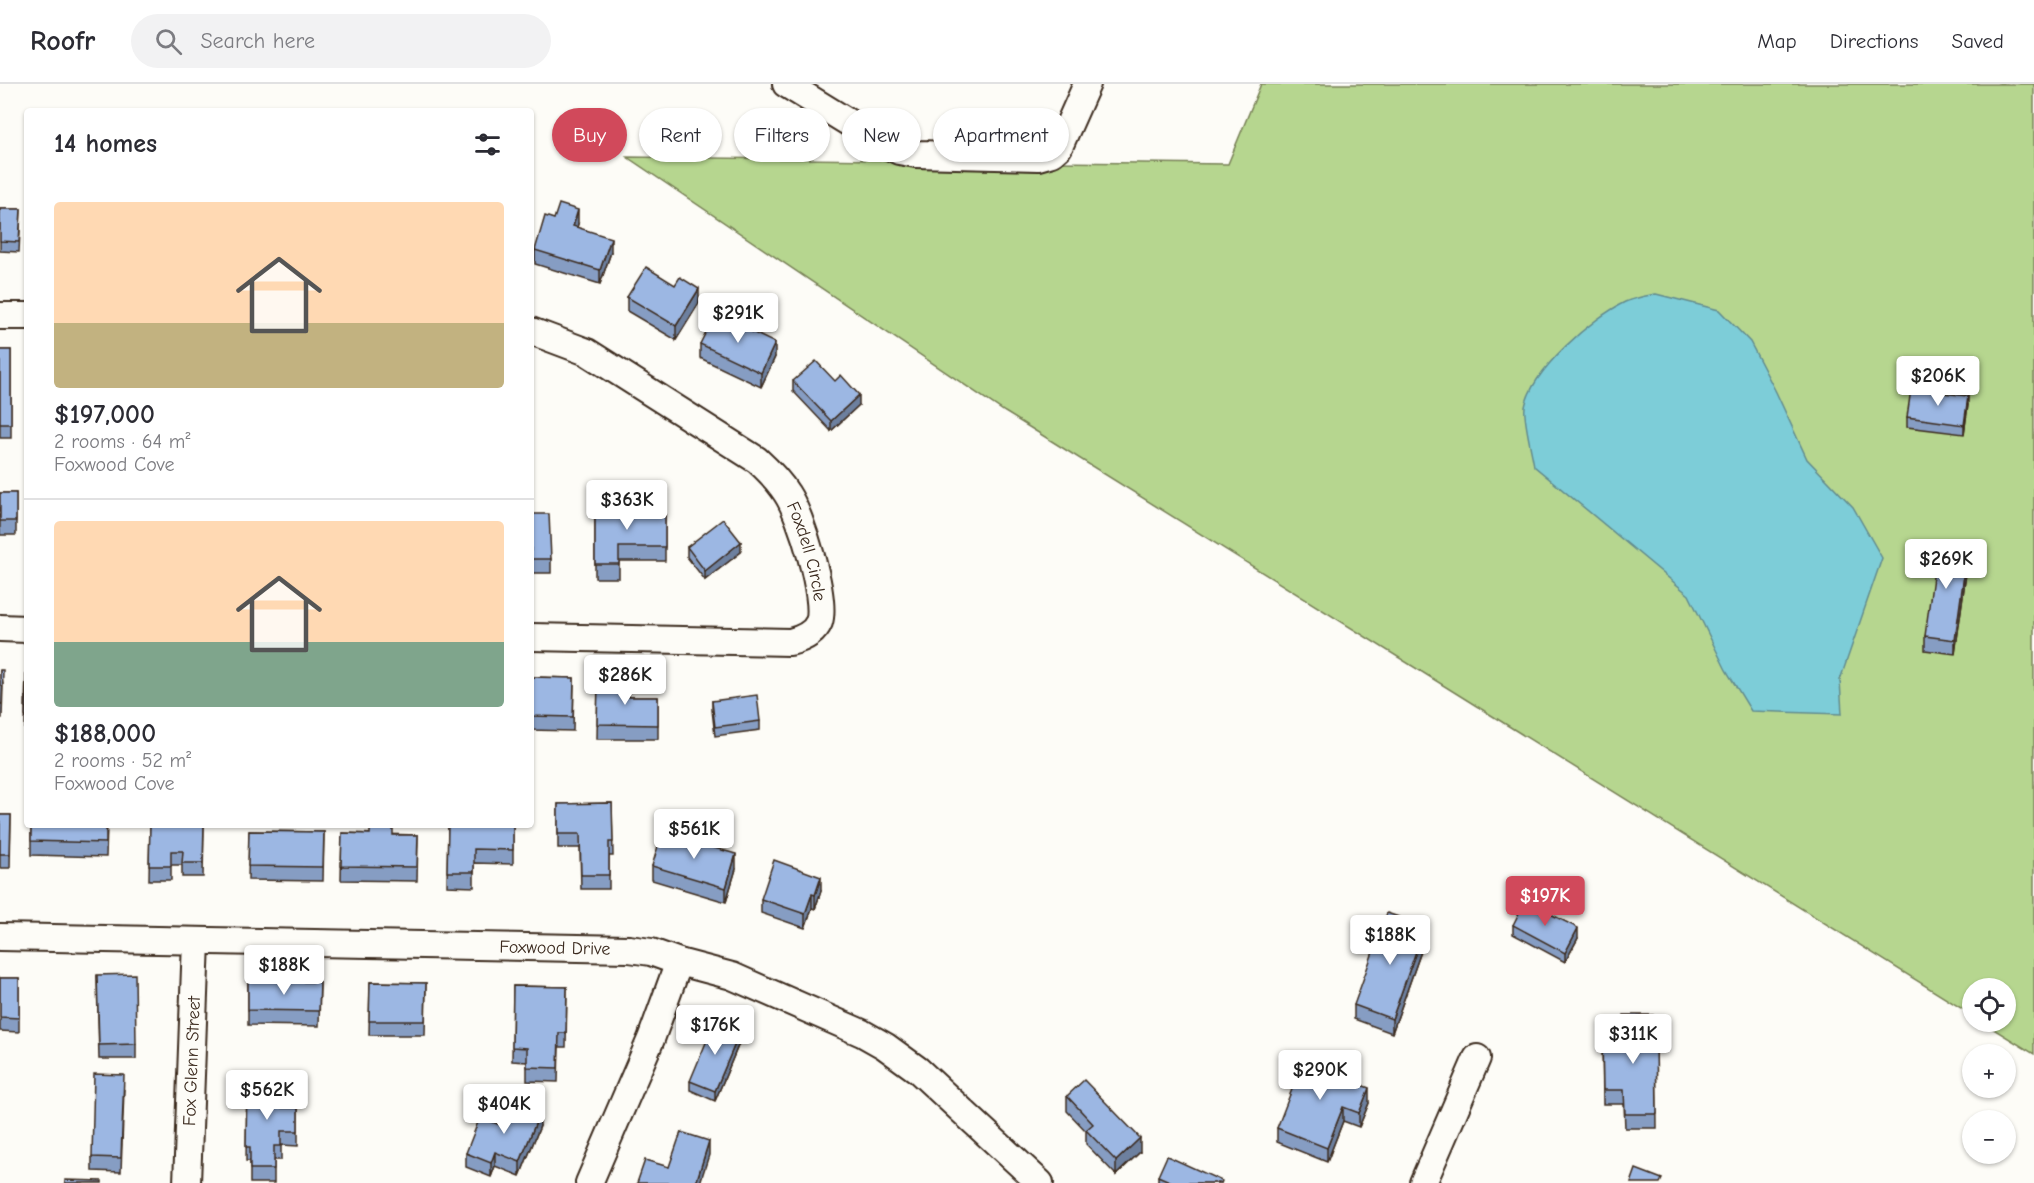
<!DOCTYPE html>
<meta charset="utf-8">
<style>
body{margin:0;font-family:"Comic Neue",sans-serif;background:#f2f2f3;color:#2b2b33;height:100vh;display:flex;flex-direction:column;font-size:22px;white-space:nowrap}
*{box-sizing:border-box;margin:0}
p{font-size:20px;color:#7c7c81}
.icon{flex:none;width:33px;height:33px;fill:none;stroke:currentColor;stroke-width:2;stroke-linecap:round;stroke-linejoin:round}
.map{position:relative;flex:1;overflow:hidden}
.panel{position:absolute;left:24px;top:24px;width:510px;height:720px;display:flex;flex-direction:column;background:#fff;border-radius:6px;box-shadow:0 2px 4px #0004}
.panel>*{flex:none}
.guide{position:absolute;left:552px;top:24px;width:570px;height:54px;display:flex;gap:12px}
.fabs{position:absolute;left:1962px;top:894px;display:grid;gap:12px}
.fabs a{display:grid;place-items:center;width:54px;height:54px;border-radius:50%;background:#fff;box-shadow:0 2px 4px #0004;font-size:30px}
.price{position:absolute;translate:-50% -51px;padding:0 14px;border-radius:6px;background:#fff;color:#222;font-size:20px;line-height:39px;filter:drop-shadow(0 2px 3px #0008)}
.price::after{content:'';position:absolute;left:50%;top:36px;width:18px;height:14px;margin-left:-9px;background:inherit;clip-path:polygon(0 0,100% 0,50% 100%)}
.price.current{background:#d1495b;color:#fff}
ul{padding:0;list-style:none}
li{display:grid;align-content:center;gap:12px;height:318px;padding:0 30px}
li+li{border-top:2px solid #e1e1e2}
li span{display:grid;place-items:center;height:186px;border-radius:6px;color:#555}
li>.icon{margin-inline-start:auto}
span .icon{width:108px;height:108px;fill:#fffc;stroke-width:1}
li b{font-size:26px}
h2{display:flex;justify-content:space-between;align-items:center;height:72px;padding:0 30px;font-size:26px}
.chip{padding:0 21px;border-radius:27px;background:#fff;box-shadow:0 2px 4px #0004;font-size:21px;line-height:54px}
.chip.current{background:#d1495b;color:#fff}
header{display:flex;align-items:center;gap:36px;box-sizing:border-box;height:84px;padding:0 30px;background:#fff;border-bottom:2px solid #e1e1e2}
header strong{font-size:28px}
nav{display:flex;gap:33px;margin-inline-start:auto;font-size:21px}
.search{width:420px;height:54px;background:#f2f2f3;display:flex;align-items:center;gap:15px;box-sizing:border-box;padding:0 21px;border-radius:33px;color:#7c7c81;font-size:22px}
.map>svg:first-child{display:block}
.green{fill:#b6d68f;stroke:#788056;stroke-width:1.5}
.water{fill:#7dcdd8;stroke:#638c8e;stroke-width:1.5}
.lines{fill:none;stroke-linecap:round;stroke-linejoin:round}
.minor-casing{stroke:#3b2a1e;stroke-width:30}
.minor{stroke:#fdfcf7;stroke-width:26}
.wall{fill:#869dc3;stroke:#3b2a1e;stroke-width:1.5}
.shaded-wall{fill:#6d809f;stroke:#3b2a1e;stroke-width:1.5}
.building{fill:#9cb7e3;stroke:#3b2a1e;stroke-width:1.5}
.labels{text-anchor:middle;stroke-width:6;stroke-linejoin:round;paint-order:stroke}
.street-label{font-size:18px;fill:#3b2a1e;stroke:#fdfcf7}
</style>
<header>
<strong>Roofr</strong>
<div class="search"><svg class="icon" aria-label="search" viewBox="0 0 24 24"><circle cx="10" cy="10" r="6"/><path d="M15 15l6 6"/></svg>Search here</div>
<nav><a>Map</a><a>Directions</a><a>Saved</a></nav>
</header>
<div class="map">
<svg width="2034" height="1099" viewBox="0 0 2034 1099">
<rect width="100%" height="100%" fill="#fdfcf7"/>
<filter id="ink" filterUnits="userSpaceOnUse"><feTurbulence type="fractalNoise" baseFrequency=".0167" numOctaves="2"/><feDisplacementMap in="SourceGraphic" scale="12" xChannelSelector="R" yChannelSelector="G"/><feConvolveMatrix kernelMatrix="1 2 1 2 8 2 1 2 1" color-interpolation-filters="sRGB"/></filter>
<g filter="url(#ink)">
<polygon class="green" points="1261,0 2034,0 2034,970 1982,938 2006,938 2006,904 1972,904 1972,931 1005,328 627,73 1228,80"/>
<path class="water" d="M1656 210 1719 226 1750 258 1776 308 1807 375 1853 423 1882 474 1840 596 1842 630 1751 627 1726 586 1689 511 1534 382C1532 369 1523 334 1525 323 1532 286 1592 234 1625 218 1634 214 1646 212 1656 210Z"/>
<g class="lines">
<defs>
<g id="minor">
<polyline points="786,0 882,59 899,67 916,70 1038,73 1052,69 1059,63 1087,0"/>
<polyline points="0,232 27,232"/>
<path id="s1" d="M531 247 587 268 757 376C768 386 779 397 787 410 801 431 827 515 819 538 814 550 802 555 790 558L531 553"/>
<polyline points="0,544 27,545"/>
<path id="s2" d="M0 853 629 865 651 868 679 878 732 892 862 949 885 962 918 986 1040 1099"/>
<path id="s3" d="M187 1099 196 857"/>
<polyline points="589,1099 651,955 679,878"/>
<polyline points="1423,1099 1477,974"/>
</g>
</defs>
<use href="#minor" class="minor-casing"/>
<use href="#minor" class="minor"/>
</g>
<g class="wall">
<polygon points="0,125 21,125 19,168 0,167"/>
<polygon points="578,140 577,143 611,168 600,200 535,180 535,166"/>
<polygon points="627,213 699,219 676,256 627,227"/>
<polygon points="700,260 775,273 761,303 700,274"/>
<rect x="0" y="266" width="11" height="88"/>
<polygon points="793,297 835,297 859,321 831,347 793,307"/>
<polygon points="1968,321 1964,350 1907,343 1907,333"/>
<rect x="0" y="409" width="16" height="42"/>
<polygon points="595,423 665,424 665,477 619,477 619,494 595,494"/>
<polygon points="531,430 551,475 551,489 531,489"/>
<polygon points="687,463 741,468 705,496 687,473"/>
<polygon points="1968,475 1955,570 1925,566 1925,552"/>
<polygon points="26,584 27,584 27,646 25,646"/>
<polygon points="0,586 3,600 2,634 0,634"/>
<polygon points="531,593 574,594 573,647 531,646"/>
<polygon points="598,599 629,613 658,613 658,655 597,655"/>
<polygon points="712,617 760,637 760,646 715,652 712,626"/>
<polygon points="612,719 613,772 609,772 609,805 581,805 580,764 558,764 558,720"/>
<polygon points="0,731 11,731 10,784 0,784"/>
<polygon points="31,741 107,741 106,773 31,771"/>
<polygon points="150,741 204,741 203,793 182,793 182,781 171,781 171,796 149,796"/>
<polygon points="448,741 513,741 513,780 474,779 474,803 447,802"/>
<polygon points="249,747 324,748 323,797 248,796"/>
<polygon points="342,749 418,751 417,797 341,796"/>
<polygon points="652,782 736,785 726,818 652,796"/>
<polygon points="821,807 815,825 812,824 805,844 761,829 761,815"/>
<polygon points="1513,841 1578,854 1565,878 1513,850"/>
<polygon points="1425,856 1392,949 1354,935 1354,921"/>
<polygon points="97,891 136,960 136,975 99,975"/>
<polygon points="0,894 19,894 19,948 0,947"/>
<polygon points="248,897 320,898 319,942 248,941"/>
<polygon points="370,898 426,899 425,951 369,951"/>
<polygon points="513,902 567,903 566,963 559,963 558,998 527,997 527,978 512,977"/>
<polygon points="1602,954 1656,954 1657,1044 1625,1044 1624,1020 1603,1020"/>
<polygon points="740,957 715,1017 690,1006 690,997"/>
<polygon points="1317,982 1343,990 1342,994 1369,1019 1359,1043 1343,1037 1327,1078 1277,1058 1277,1044"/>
<polygon points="247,996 282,1024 298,1024 298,1062 281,1061 281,1076 274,1076 274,1099 250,1099 250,1077 246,1077"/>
<polygon points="124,1005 121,1088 92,1087 92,1073"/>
<polygon points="1067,1012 1140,1068 1116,1091 1086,1060 1086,1047 1067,1027"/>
<polygon points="540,1042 520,1092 495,1082 491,1093 466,1083 466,1069 505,1043"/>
<polygon points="1158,1092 1222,1099 1158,1099"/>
</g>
<g class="shaded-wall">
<polygon points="578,126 578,140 573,156 573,142"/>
<polygon points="611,154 611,168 600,200 600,186"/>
<polygon points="699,205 699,219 676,256 676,242"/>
<polygon points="775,259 775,273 761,303 761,289"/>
<polygon points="859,311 859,321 831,347 831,337"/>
<polygon points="1968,312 1968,321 1964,350 1964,341"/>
<polygon points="741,458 741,468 705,496 705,487"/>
<polygon points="1968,461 1968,475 1955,570 1955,556"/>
<polygon points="736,770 736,785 726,818 726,804"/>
<polygon points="821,793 821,807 815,825 815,811"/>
<polygon points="812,810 812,824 805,844 805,830"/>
<polygon points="1425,842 1425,856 1392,949 1392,935"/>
<polygon points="1578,844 1578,854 1565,878 1565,869"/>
<polygon points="740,948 740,957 715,1017 715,1007"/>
<polygon points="1343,976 1343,990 1337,1006 1337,992"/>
<polygon points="1369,1004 1369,1019 1359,1043 1359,1029"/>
<polygon points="1343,1023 1343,1037 1327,1078 1327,1064"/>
<polygon points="540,1028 540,1042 520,1092 520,1078"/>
<polygon points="1140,1054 1140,1068 1116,1091 1116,1077"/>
<polygon points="709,1057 709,1071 700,1099 696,1099"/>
<polygon points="495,1068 495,1082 491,1093 491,1079"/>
</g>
<g class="building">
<polygon points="559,120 578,126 573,142 611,154 600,186 535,166 545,132 554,135"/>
<polygon points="0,125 21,125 19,158 0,157"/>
<polygon points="646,183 675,201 680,193 699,205 676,242 627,213"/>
<polygon points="715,230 775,259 761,289 700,260"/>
<rect x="0" y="266" width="11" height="74"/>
<polygon points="816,277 835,297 841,291 859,311 831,337 793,297"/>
<polygon points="1911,305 1968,312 1964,341 1907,333"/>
<rect x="0" y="409" width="16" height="28"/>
<polygon points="595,423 665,424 665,463 619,463 619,480 595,480"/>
<polygon points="531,430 549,430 551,475 531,475"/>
<polygon points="723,435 741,458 705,487 687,463"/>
<polygon points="1938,456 1968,461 1955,556 1925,552"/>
<polygon points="26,584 27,584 27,632 25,632"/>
<polygon points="0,586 3,586 2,620 0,620"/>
<polygon points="531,593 574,594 573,633 531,632"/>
<polygon points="598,599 629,599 629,613 658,613 658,641 597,640"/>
<polygon points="757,611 760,637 715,643 712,617"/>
<polygon points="612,719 613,758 609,758 609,791 581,791 580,750 558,750 558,720"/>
<polygon points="0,731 11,731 10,770 0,770"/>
<polygon points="31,741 106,741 106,759 31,757"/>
<polygon points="150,741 204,741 203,779 182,779 183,767 171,767 171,782 149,782"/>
<polygon points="370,741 393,741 393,751 418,751 417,783 341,782 342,749 370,750"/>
<polygon points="448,741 513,741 513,766 474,765 474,788 447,788"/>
<polygon points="249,747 324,748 323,783 248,782"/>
<polygon points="662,749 736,770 726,804 652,782"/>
<polygon points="774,776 821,793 815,811 812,810 805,830 761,815"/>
<polygon points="1525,817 1578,844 1565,869 1513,841"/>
<polygon points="1387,829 1425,842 1392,935 1354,921"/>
<polygon points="135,890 136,960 99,961 97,891"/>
<polygon points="0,894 19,894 19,934 0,933"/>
<polygon points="248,897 320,898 319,927 248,926"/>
<polygon points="370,898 426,899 425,937 369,937"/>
<polygon points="513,902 567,903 566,949 559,949 558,984 527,983 527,964 512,963"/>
<polygon points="1624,931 1653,931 1653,954 1656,954 1657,1030 1625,1030 1624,1006 1603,1006 1602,954 1624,953"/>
<polygon points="715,937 740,948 715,1007 690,997"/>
<polygon points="1322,968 1343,976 1337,992 1369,1004 1359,1029 1343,1023 1327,1064 1277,1044 1303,977 1317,982"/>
<polygon points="94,990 124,991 121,1074 92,1073"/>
<polygon points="247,996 282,996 282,1024 298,1024 298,1047 281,1047 281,1062 274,1062 274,1085 250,1085 250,1063 246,1063"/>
<polygon points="1084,996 1140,1054 1116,1077 1086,1046 1093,1040 1067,1012"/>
<polygon points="514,1018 540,1028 520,1078 495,1068 491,1079 466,1069 480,1033 505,1043"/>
<polygon points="681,1048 709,1057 696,1099 637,1099 645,1076 669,1083"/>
<polygon points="1167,1072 1222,1097 1221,1099 1174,1099 1158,1092"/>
<polygon points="1636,1085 1662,1095 1660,1099 1631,1099"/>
<polygon points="65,1096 102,1097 102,1099 65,1099"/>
</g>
</g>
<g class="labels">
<g class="street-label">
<text dy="6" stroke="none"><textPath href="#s1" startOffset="368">Foxdell Circle</textPath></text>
<text dy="6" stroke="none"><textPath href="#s2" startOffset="555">Foxwood Drive</textPath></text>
<text dy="6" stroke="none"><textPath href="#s3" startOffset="122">Fox Glenn Street</textPath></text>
</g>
</g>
</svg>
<div class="fabs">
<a><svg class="icon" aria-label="locate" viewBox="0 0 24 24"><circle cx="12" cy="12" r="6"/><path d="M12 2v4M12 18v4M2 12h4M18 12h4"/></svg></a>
<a>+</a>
<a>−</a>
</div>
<b class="price" style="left:738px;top:260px">$291K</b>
<b class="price" style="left:1938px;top:323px">$206K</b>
<b class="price" style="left:627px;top:447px">$363K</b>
<b class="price" style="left:1946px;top:506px">$269K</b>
<b class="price" style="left:625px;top:622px">$286K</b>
<b class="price" style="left:694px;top:776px">$561K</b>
<b class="price current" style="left:1545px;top:843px">$197K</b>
<b class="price" style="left:1390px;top:882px">$188K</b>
<b class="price" style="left:284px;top:912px">$188K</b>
<b class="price" style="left:715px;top:972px">$176K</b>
<b class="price" style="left:1633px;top:981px">$311K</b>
<b class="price" style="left:1320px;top:1017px">$290K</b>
<b class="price" style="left:267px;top:1037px">$562K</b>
<b class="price" style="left:504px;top:1051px">$404K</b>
<div class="guide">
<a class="chip current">Buy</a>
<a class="chip">Rent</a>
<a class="chip">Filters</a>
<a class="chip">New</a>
<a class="chip">Apartment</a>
</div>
<section class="panel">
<h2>14 homes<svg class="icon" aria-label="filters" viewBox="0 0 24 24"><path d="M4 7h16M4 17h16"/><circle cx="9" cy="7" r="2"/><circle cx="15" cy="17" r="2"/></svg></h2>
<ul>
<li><span style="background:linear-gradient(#ffd9b3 65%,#c2b280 0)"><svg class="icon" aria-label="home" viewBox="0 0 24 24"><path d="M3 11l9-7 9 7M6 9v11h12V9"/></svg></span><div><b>$197,000</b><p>2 rooms · 64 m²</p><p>Foxwood Cove</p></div></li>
<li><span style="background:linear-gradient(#ffd9b3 65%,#7fa58c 0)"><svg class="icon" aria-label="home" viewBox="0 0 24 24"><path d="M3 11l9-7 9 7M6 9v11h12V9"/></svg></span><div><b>$188,000</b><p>2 rooms · 52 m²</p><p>Foxwood Cove</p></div></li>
</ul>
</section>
</div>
